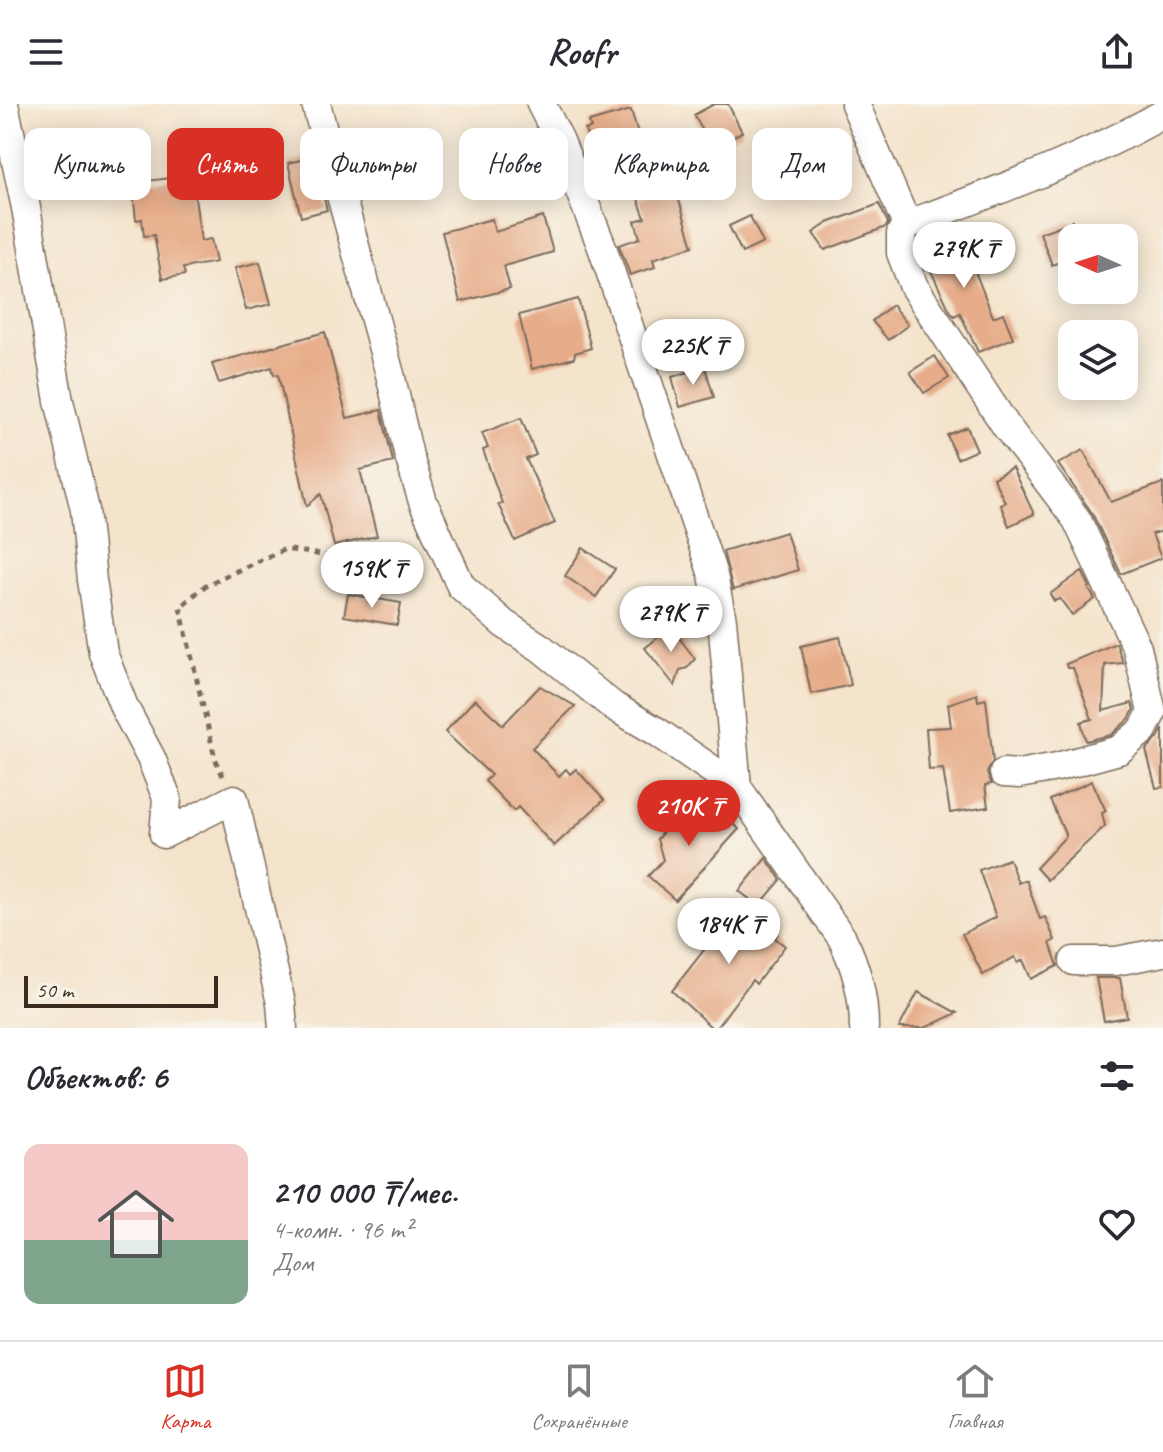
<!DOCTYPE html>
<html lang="ru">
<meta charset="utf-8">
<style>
body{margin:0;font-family:Caveat,sans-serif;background:#f7f7f7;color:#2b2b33;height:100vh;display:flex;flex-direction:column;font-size:30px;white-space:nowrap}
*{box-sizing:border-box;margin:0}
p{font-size:26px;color:#7c7c81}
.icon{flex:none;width:44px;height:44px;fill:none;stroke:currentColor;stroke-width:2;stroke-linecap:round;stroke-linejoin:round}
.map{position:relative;height:924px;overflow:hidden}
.panel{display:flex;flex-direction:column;background:#fff;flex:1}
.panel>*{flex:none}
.banner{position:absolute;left:24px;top:24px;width:1116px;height:72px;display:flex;gap:16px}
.needle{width:52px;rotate:273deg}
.controls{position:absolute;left:1058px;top:120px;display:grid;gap:16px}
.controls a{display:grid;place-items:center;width:80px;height:80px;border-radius:16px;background:#fff;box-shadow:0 4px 20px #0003;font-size:40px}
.scale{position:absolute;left:24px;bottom:20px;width:194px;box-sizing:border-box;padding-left:8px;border:4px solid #3b2a1e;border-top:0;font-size:22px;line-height:28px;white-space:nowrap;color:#3b2a1e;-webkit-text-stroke:6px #f7f3e8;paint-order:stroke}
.price{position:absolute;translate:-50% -68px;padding:0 18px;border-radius:28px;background:#fff;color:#222;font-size:26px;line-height:52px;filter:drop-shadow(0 2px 4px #0008)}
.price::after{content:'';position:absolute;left:50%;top:48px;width:24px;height:18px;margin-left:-12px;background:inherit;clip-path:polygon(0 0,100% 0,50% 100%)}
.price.current{background:#d93025;color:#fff}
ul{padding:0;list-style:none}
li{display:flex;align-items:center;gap:24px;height:200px;padding:0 24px}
li span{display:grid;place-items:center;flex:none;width:224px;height:160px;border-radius:16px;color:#555}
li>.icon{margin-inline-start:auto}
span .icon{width:96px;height:96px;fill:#fffc;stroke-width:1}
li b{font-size:34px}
h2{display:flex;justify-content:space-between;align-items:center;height:96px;padding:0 24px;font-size:34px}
.tag{padding:0 28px;border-radius:16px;background:#fff;box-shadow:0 4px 20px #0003;font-size:28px;line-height:72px}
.tag.current{background:#d93025;color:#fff}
header{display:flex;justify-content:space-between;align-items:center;height:104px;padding:0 24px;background:#fff;font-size:36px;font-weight:800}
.tab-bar{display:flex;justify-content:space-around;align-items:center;height:112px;border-top:2px solid #e1e1e2;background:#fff;font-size:22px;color:#7c7c81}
.tab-bar a{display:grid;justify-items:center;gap:4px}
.tab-bar .current{color:#d93025}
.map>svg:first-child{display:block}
.building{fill:#e7ad8a}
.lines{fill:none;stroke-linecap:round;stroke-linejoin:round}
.minor-casing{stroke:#7c6b5b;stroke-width:31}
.path{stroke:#7c6b5b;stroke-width:5;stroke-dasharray:6 6;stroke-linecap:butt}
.minor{stroke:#fff;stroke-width:28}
</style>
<header><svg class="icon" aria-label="menu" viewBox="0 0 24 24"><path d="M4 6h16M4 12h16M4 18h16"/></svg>Roofr<svg class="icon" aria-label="share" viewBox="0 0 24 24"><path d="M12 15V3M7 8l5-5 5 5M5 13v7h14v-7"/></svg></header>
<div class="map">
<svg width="1163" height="924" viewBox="0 0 1163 924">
<rect width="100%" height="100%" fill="#f7f3e8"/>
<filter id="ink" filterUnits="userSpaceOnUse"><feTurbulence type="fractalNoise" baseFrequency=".0125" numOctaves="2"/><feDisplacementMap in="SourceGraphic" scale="16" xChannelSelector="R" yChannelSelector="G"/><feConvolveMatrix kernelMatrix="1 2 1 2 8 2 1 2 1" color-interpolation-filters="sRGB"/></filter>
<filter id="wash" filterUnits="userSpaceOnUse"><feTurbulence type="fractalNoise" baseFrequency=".006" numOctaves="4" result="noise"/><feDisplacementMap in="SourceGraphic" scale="32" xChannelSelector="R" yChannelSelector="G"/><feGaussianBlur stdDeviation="1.8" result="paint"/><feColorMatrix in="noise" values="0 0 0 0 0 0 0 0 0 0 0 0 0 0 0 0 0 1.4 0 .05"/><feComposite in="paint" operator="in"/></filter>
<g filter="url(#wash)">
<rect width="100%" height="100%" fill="#f4e4cc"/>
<g id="blocks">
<g class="building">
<polygon points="714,0 728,0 742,28 712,44 694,11"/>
<polygon points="631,6 639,33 592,47 585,26 591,24 589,18"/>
<polygon points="313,53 327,106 301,113 288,59"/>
<polygon points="192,71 201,137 211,135 216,158 183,164 185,171 162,175 154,131 144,132 142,115 136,116 132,79"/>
<polygon points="675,83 693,142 653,155 655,163 630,171 619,141 640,134 635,117 645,114 638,95"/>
<polygon points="879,100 888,119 886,123 825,146 813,129 828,119"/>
<polygon points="750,112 763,139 742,149 729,122"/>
<polygon points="543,113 553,148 504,162 510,185 460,198 442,128 492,115 495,128"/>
<polygon points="1072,117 1072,153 1052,161 1040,129"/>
<polygon points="958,124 993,213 1003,209 1013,234 978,248 960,209 954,212 950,207 919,142"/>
<polygon points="260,158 271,200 246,206 235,164"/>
<polygon points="578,195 591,244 575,249 574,254 532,265 519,211"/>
<polygon points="892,201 908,221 888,236 872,217"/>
<polygon points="325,228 347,314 381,306 393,358 360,366 377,432 334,442 321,390 307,402 278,270 274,271 272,263 219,279 212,260"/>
<polygon points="935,252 949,274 924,289 910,268"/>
<polygon points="705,263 714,293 680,303 672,273"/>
<polygon points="521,314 536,351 526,355 555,419 515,437 498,400 502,399 483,346 488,344 482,329"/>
<polygon points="967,323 977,346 957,355 947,331"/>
<polygon points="1083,346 1111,398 1163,379 1163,427 1152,430 1161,454 1121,470 1092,409 1058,360"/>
<polygon points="1012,364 1034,410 1009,422 1000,400 1005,398 993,374"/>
<polygon points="786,428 798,466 733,486 723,447"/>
<polygon points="583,444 615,465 596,493 565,472"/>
<polygon points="1082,467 1090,483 1088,484 1095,495 1072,511 1060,495 1054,497 1050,490"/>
<polygon points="348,490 401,499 397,521 344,512"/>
<polygon points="671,523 695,555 687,564 680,566 675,582 645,544"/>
<polygon points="840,533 851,581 811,590 801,542"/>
<polygon points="1116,539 1123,559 1105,561 1103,607 1132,599 1134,606 1129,615 1111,631 1086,637 1081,618 1092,615 1073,564 1067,564 1066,560"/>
<polygon points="540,582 575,602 532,644 559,672 566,665 570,670 576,665 604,696 554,742 518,703 514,707 485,677 491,671 445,628 475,595 503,621"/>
<polygon points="977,590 978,597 986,595 993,657 987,669 992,680 985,681 988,703 950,709 943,665 929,666 926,624 951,623 948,600"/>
<polygon points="1163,624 1163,683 1156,684 1146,646 1158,634"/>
<polygon points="1092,677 1106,707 1102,709 1105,722 1047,776 1036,764 1066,732 1050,696"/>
<polygon points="687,699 699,709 725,713 739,725 675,796 648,772 663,756 657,735"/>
<polygon points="766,754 781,776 759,802 739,787"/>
<polygon points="1009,755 1018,779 1026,776 1040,815 1045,813 1055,836 1050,839 1058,862 1031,875 1023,856 1018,859 1015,853 983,871 962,830 996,813 979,766"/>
<polygon points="740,800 777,830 775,834 785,842 756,880 752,876 716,924 712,924 672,887"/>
<polygon points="1096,874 1120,874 1127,913 1104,917"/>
<polygon points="918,888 957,909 925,924 899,924"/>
</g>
</g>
</g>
<g filter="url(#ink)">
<use href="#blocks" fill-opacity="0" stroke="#7c6b5b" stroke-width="2"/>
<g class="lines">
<defs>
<g id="minor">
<polyline points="4,0 26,104 59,297 85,406 92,476 103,549 124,603 151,654 167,694 164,730 234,695 281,899 283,924"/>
<path d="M316 0 391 274 409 352 423 398 461 482 504 520 541 544 613 602 656 627 737 683 842 834C856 862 864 892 864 924"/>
<polyline points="541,0 560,37 602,143 713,471 722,516 737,683"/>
<polyline points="855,0 907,121 901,129 901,149 914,183 1006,322 1077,416 1137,544 1152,608 1143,626 1119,646 1057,663 1019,670 1004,669"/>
<path d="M907 121C994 88 1082 56 1163 10"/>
<polyline points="1074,857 1116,857 1163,848"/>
</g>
</defs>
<use href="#minor" class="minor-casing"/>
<polyline class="path" points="223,672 215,654 180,503 206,481 285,445 385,461"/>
<use href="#minor" class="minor"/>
</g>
</g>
</svg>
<div class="controls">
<a><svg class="needle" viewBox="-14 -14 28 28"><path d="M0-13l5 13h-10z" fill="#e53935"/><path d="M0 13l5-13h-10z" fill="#7c7c81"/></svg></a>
<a><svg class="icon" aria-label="layers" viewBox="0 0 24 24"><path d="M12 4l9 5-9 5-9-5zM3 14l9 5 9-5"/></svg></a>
</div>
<div class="scale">50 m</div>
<b class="price" style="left:964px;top:186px">279K ₸</b>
<b class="price" style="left:693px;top:283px">225K ₸</b>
<b class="price" style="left:372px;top:506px">159K ₸</b>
<b class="price" style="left:671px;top:550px">279K ₸</b>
<b class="price current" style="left:689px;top:744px">210K ₸</b>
<b class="price" style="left:729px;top:862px">184K ₸</b>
<div class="banner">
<a class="tag">Купить</a>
<a class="tag current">Снять</a>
<a class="tag">Фильтры</a>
<a class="tag">Новое</a>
<a class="tag">Квартира</a>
<a class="tag">Дом</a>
</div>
</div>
<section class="panel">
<h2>Объектов: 6<svg class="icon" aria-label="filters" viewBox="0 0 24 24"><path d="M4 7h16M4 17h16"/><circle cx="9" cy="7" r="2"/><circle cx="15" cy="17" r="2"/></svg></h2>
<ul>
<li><span style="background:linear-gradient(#f6c9c9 60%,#7fa58c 0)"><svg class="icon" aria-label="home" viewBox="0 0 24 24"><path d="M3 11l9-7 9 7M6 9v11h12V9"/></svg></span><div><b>210 000 ₸/мес.</b><p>4-комн. · 96 m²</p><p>Дом</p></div><svg class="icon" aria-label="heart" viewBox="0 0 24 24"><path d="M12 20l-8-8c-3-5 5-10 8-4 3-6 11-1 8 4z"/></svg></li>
</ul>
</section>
<nav class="tab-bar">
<a class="current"><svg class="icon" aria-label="map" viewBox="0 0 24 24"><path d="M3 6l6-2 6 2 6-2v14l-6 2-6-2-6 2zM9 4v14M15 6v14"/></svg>Карта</a>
<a><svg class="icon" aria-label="saved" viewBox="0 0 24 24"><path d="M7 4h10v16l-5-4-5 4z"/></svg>Сохранённые</a>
<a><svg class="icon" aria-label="home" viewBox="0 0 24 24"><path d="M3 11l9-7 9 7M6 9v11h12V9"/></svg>Главная</a>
</nav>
